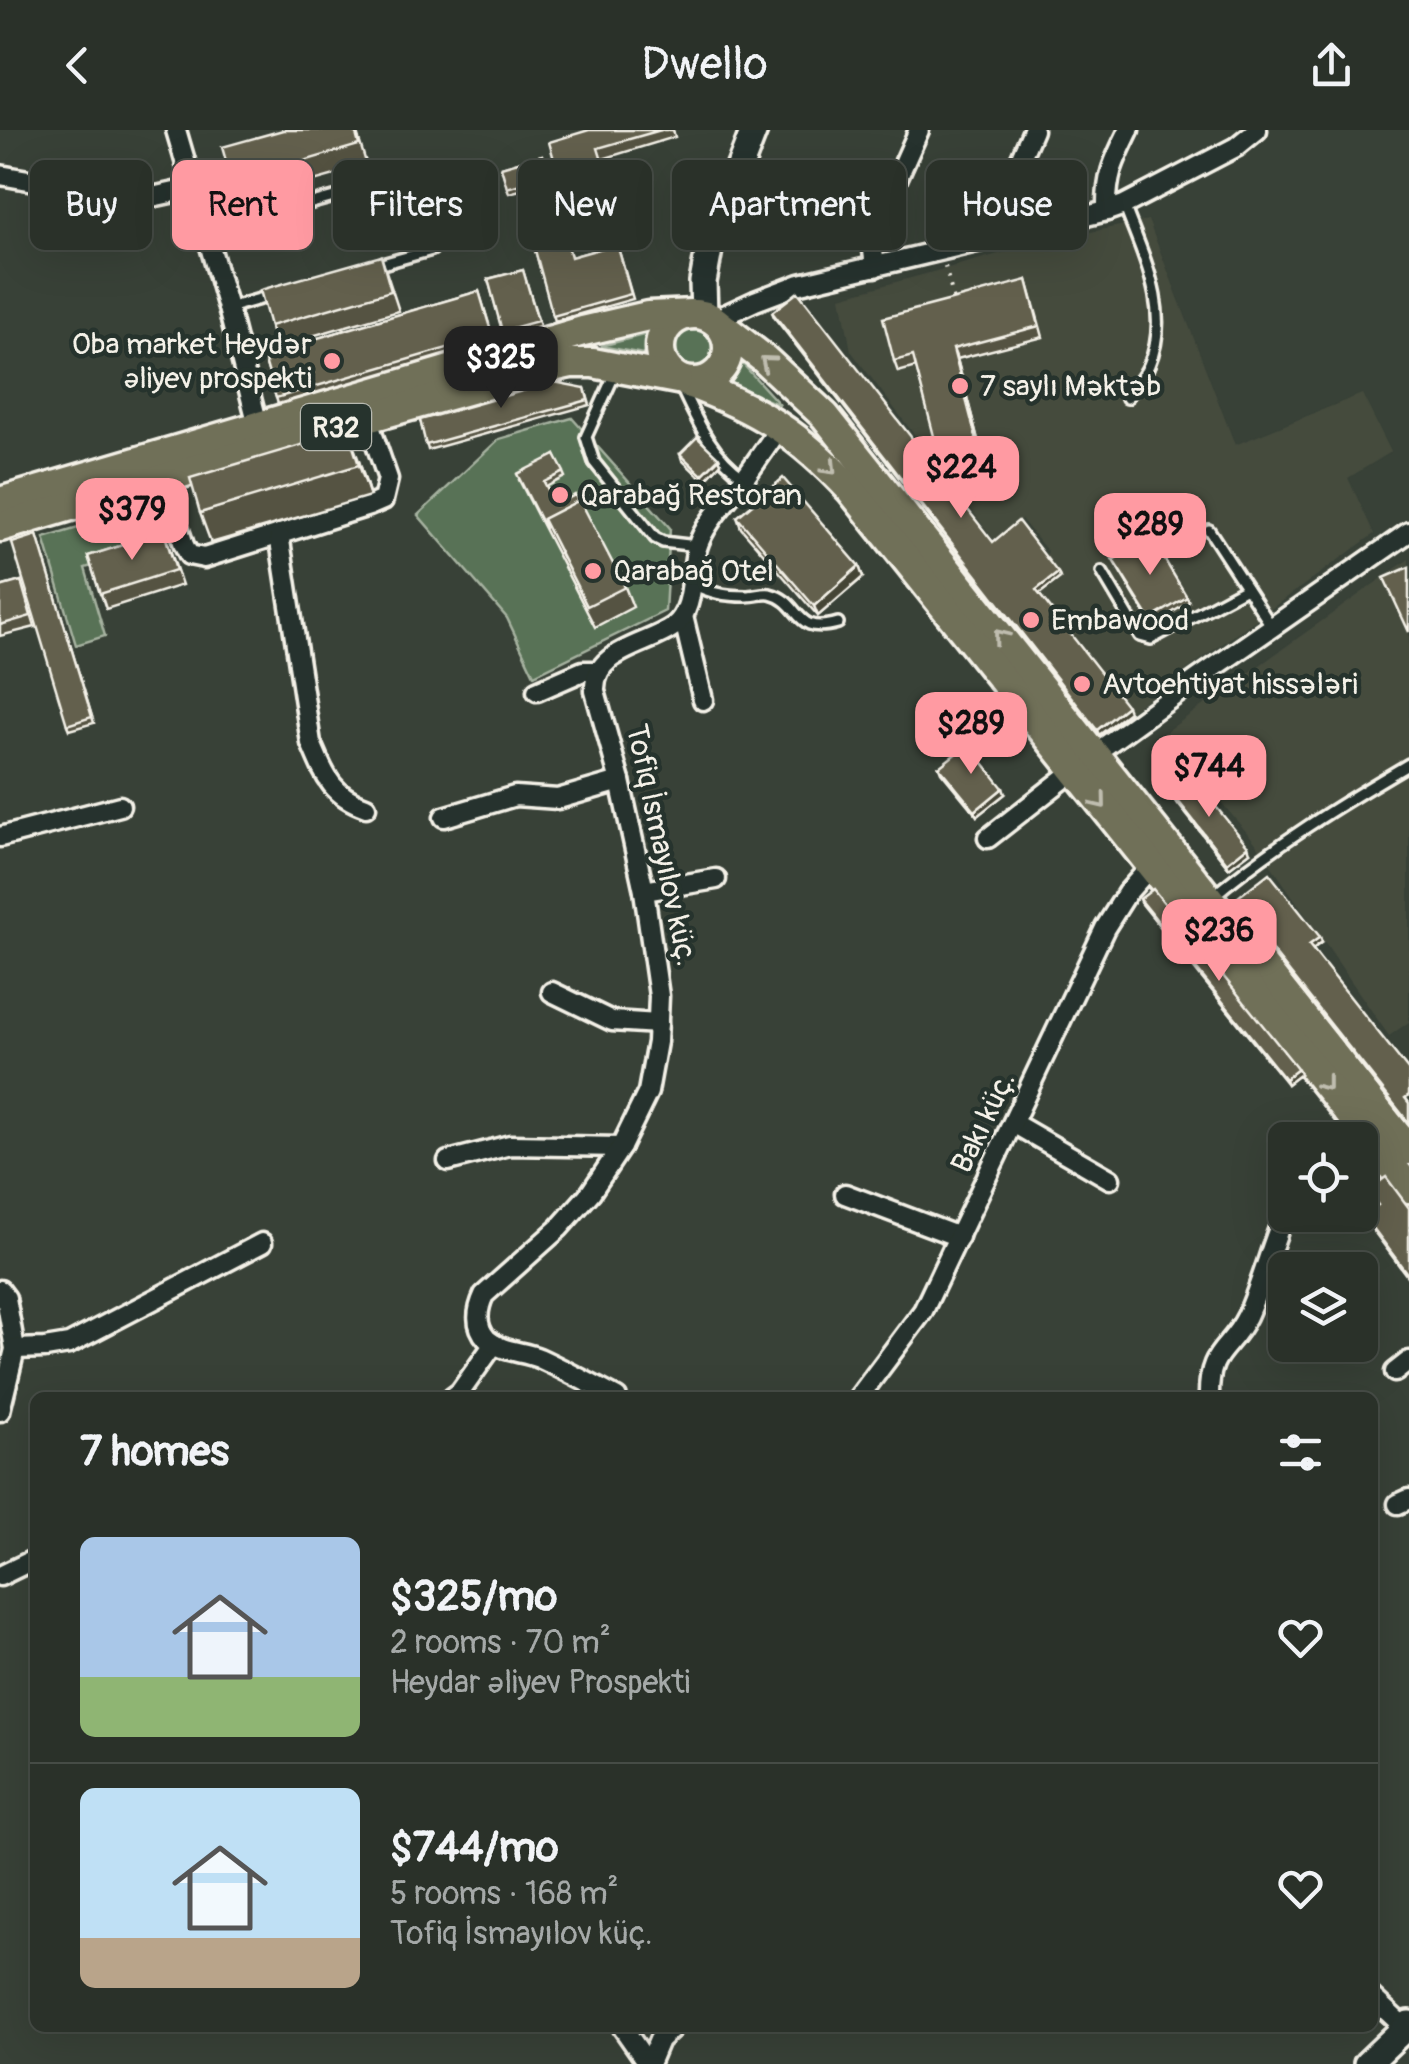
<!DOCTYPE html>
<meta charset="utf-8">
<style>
body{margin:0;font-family:Pangolin,sans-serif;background:#363d35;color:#f1f3f6;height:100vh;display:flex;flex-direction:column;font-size:38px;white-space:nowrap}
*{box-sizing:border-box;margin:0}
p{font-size:32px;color:#a5a9a8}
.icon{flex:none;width:55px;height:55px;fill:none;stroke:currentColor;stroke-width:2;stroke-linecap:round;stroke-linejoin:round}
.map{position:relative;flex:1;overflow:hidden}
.side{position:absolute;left:30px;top:1262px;width:1348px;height:640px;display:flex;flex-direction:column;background:#2a3129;border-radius:15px;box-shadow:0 10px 40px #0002,0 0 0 2px #464c46}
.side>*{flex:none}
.guide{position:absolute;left:30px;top:30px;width:1350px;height:90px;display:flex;gap:20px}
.controls{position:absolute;left:1268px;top:992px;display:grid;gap:20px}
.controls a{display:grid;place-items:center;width:110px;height:110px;border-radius:15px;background:#2a3129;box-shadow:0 10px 40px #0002,0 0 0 2px #464c46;font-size:50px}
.price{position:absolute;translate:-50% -85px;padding:0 22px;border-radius:20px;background:#ff9aa2;color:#111;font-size:32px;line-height:65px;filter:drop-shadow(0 2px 5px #0008)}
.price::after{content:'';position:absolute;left:50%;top:60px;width:30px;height:22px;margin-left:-15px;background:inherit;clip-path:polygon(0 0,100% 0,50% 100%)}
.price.current{background:#222;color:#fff}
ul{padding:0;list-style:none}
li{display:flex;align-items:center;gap:30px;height:250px;padding:0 50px}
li+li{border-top:2px solid #464c46}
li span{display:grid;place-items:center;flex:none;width:280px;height:200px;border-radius:15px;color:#555}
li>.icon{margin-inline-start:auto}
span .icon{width:120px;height:120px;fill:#fffc;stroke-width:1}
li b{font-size:42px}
h2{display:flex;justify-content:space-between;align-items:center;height:120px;padding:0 50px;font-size:42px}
.chip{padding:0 35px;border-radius:15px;background:#2a3129;box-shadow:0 10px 40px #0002,0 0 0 2px #464c46;font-size:35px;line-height:90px}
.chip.current{background:#ff9aa2;color:#111}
header{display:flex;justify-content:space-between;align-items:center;height:130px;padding:0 50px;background:#2a3129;font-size:45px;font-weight:600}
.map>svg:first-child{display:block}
.built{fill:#454b3e}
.green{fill:#597257;stroke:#a6b2a0;stroke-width:2.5}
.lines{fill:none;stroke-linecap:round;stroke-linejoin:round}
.lane-casing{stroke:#f4f1e8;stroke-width:16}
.street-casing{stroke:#f4f1e8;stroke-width:25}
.secondary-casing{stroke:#f4f1e8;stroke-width:32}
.primary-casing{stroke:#f4f1e8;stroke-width:35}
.path{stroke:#f4f1e8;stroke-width:4;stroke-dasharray:2.5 8;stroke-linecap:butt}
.lane{stroke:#26332d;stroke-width:9}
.street{stroke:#26332d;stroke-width:18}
.secondary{stroke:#26332d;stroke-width:25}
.primary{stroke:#706f59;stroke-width:28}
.wall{fill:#555342;stroke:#f4f1e8;stroke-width:2.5}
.shaded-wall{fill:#454436;stroke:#f4f1e8;stroke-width:2.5}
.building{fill:#63614d;stroke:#f4f1e8;stroke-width:2.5}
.oneway{stroke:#bfbdaf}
.poi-dot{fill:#ff9aa2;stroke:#26332d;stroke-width:4}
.labels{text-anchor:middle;stroke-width:9;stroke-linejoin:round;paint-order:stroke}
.shield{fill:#26332d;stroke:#b6b8b0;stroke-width:2.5}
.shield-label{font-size:28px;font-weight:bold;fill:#f4f1e8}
.poi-label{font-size:30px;fill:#f4f1e8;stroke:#26332d;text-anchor:start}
.street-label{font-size:30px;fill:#f4f1e8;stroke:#26332d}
</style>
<header><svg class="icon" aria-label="back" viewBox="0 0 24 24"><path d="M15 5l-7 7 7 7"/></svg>Dwello<svg class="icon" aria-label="share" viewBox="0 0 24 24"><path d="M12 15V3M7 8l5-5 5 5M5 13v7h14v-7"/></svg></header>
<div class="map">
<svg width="1409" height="1934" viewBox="0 0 1409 1934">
<rect width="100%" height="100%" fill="#384137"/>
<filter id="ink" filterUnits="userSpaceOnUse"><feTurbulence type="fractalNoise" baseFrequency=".01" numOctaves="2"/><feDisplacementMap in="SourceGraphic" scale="20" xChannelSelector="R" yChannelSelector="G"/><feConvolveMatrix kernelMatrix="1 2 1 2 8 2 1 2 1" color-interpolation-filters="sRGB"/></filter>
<g filter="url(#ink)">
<g class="built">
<polygon points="1148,90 1235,315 1362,264 1391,322 1348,348 1374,404 1129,582 1038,465 1044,427 1048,422 1021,389 994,410 851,221 841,167 1043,112"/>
<polygon points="1409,429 1409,892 1389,906 1255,712 1163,604"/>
</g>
<g class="green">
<circle cx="693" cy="217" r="20"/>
<polygon points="647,204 648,225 601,216"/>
<polygon points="740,231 780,275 726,253"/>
<polygon points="572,288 670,398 665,481 534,545 507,488 418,385 499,309"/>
<polygon points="156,375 167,413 85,438 105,506 76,515 44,408"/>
</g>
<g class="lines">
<defs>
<g id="lane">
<path d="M1124 75C1143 126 1172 181 1149 235 1144 247 1134 258 1127 268"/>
<polyline points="206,102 334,67"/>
<polyline points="375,136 432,120"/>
<polyline points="228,178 274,165"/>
<polyline points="615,243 586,307 594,332 655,408 663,412 697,416"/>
<path d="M681 257C697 291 712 326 744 347"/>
<polyline points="1209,400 1272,497"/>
<polyline points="1102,442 1140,506 1151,509 1246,458"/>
<path d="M692 454C711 463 724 466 746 466 753 466 763 463 770 464 803 472 792 506 838 493"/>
<path d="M1213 766C1274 715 1341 674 1409 634"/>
</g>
<g id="street">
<polyline points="176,0 228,178 260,303"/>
<polyline points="0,45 114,65 152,67 193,58"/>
<path d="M1107 81C1106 45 1114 31 1129 0"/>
<path d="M1000 106C999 69 1019 34 1033 0"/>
<polyline points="875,137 872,112 878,92 919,0"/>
<polyline points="714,190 755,171 800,154 1107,81 1124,75 1236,17 1257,0"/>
<polyline points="162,349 184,415 189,425 204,428 369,376 383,370 388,349 367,288"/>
<path d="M279 404 311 613C325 646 331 665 366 677"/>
<polyline points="683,486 703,570"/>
<polyline points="537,561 583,541 598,541"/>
<polyline points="1094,624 1196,550 1409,402"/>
<polyline points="444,687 515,666 558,669 620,651"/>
<polyline points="0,707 120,676"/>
<polyline points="988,708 1075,640"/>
<polyline points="644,761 716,749"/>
<polyline points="552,862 612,891 658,894"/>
<polyline points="1013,993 1110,1049"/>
<polyline points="1339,1010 1356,993"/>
<polyline points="448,1031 510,1015 621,1017"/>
<polyline points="845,1064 959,1107"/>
<polyline points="0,1160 6,1168 15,1219 0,1281"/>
<polyline points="15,1219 45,1218 69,1214 262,1113"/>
<polyline points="1395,1242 1409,1231"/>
<polyline points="452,1268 460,1262 494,1214"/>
<path d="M617 1268C591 1254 565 1240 539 1228 522 1221 501 1222 487 1209 475 1196 477 1180 484 1165L559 1098 591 1062 621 1017 648 962 657 912 659 866 644 761 620 651 595 561C593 520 646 516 673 497 696 480 690 442 697 418 704 394 725 373 740 354 754 335 767 316 780 297"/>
<polyline points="858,1268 923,1181 1105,798 1127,763 1151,736"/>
<path d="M1209 1268C1208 1218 1229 1223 1247 1186 1262 1153 1271 1116 1285 1083"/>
<polyline points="1398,1374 1409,1369"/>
<polyline points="0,1446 35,1429"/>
<polyline points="1372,1867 1405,1898"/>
<polyline points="623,1898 648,1934"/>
<polyline points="649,1934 659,1910 672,1898"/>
</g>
<g id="secondary">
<polyline points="704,185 703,152 710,114 754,0"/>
<polyline points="1367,1934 1409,1894"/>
</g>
<g id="primary">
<circle cx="694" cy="218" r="34"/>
<polyline points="714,190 764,229 825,286 1409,1020"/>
<path d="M688 253C758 278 800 305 851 360L1409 1058"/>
<polyline points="0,372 583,201 648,186 694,184"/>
<polyline points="0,397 367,288 538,240 571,233 593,233 677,249"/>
</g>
</defs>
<use href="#lane" class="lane-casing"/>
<use href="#street" class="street-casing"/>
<use href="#secondary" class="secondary-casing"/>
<use href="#primary" class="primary-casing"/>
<polyline class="path" points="945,136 954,171"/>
<use href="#lane" class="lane"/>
<use href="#street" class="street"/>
<use href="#secondary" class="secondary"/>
<use href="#primary" class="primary"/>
</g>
<g class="wall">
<polygon points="283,0 356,0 367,36 239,72 232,52"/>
<polygon points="589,0 673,0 675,7 602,29 607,44 562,57 559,47"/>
<polygon points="542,25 571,127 617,114 633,169 555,191 535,120 545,118 528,58 509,63 501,37"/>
<polygon points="381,126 399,181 277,216 270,196"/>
<polygon points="523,140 540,196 504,206 488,149"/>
<polygon points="1027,150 1043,207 957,229 983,329 944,339 916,237 898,242 894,231"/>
<polygon points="479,161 494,210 278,274 263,224"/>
<polygon points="772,182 993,412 1058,443 1060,448 1039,464 1129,582 1099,605 774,187"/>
<polygon points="585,258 590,275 428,320 420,290"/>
<polygon points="680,324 719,328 721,333 704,351 682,330"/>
<polygon points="555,325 565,347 546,357 556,375 625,457 633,477 595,497 519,350"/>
<polygon points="359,331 370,366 211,413 200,383"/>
<polygon points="737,387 859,436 863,447 818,486 741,398"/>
<polygon points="164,402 182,455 106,479 88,426"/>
<polygon points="37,405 94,593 69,600 67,595"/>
<polygon points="1113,430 1187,467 1189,472 1152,495"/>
<polygon points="21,451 35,497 0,506 0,457"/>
<polygon points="939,637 1005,664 977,686 941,642"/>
<polygon points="1171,662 1250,722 1229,738 1173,668"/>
<polygon points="1140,769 1300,944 1287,954 1142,774"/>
<polygon points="1233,771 1322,812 1313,819 1409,973 1409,996 1235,776"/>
<polygon points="1367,1061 1409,1078 1409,1149 1366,1091 1364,1086 1377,1076"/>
</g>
<g class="shaded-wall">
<polygon points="953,219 957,229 983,329 979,319"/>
<polygon points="348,301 359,331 370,366 359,335"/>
<polygon points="719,328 721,333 704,351 702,345"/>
<polygon points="859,436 863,447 818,486 814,476"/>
<polygon points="1058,443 1060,448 1038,465 1036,460"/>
<polygon points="1127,576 1129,582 1099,605 1097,600"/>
<polygon points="1003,658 1005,664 977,686 975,681"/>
<polygon points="1248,716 1250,722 1229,738 1227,733"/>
<polygon points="1320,807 1322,812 1311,820 1309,815"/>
<polygon points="1298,939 1300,944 1287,954 1285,949"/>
</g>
<g class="building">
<polygon points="283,0 355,0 359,15 232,52 222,17"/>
<polygon points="661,0 598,18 603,34 559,47 549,12 589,0"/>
<polygon points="542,25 571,127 617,114 631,164 553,186 535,120 545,118 527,52 507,58 501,37"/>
<polygon points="381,126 391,161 270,196 260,160"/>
<polygon points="523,140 538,191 502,201 488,149"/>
<polygon points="1027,150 1039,196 953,219 979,319 940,329 913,226 894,231 883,188"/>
<polygon points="479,161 492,205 276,268 263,224"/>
<polygon points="798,162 993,412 1018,391 1058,443 1036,460 1127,576 1097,600 772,182"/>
<polygon points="554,252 585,258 588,270 426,315 420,290"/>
<polygon points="348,301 359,335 200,383 190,348"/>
<polygon points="697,307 719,328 702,345 680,324"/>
<polygon points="555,325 564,342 544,352 556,375 575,365 578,371 543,389 545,399 517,344"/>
<polygon points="783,348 859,436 814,476 737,387"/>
<polygon points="580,370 625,457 587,476 543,389"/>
<polygon points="164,402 176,440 100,464 88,426"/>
<polygon points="37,405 92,587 67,595 12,413"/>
<polygon points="1151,407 1187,467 1150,489 1113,430"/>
<polygon points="1409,437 1409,502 1384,448"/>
<polygon points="21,451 31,486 0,495 0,457"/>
<polygon points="968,614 1003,658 975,681 939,637"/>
<polygon points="1191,646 1248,716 1227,733 1171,662"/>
<polygon points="1269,743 1320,807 1309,815 1409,941 1409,965 1405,968 1409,973 1409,993 1233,771"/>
<polygon points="1153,759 1298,939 1285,949 1140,769"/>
<polygon points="1386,1047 1409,1078 1409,1146 1364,1086 1378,1075 1367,1061"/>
</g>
<defs><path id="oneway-chevron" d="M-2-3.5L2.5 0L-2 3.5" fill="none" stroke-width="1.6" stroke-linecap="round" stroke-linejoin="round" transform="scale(2.5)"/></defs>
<g class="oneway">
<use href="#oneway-chevron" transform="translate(767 232) rotate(-140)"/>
<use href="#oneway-chevron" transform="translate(830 338) rotate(46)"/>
<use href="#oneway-chevron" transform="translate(1000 506) rotate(-129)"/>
<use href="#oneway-chevron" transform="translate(1100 672) rotate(51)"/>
<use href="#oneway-chevron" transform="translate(1325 954) rotate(52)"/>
</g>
</g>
<g class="poi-dot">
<circle cx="332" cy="231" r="10"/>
<circle cx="960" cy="256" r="10"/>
<circle cx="560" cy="365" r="10"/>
<circle cx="593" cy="441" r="10"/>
<circle cx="1031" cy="490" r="10"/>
<circle cx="1082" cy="554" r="10"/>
</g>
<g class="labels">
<rect class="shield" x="301" y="274" width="70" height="46" rx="8"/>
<g class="shield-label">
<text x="336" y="307">R32</text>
</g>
<g class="poi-label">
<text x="312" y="224" text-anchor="end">Oba market Heydər<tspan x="312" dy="34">Əliyev prospekti</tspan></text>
<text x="980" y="266">7 saylı Məktəb</text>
<text x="580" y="375">Qarabağ Restoran</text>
<text x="613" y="451">Qarabağ Otel</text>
<text x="1051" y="500">Embawood</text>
<text x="1102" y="564">Avtoehtiyat hissələri</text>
</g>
<g class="street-label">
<text transform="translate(662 715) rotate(78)" y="10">Tofiq İsmayılov küç.</text>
<text transform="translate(983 992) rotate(-64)" y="10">Bakı küç.</text>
</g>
</g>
</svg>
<div class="controls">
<a><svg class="icon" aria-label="locate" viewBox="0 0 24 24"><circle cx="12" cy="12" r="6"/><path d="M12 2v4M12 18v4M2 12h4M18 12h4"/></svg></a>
<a><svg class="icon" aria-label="layers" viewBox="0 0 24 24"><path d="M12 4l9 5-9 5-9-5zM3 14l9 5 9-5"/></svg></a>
</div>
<b class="price current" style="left:501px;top:281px">$325</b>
<b class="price" style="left:961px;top:391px">$224</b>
<b class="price" style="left:132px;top:433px">$379</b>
<b class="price" style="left:1150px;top:448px">$289</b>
<b class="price" style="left:971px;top:647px">$289</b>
<b class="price" style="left:1209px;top:690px">$744</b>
<b class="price" style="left:1219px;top:854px">$236</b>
<div class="guide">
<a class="chip">Buy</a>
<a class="chip current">Rent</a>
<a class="chip">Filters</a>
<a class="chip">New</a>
<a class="chip">Apartment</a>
<a class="chip">House</a>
</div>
<section class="side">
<h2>7 homes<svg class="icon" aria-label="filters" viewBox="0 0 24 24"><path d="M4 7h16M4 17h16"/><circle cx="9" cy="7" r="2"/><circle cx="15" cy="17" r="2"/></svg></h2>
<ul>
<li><span style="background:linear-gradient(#a9c7e8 70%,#8fb573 0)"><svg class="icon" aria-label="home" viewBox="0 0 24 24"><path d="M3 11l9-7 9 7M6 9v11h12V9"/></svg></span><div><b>$325/mo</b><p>2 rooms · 70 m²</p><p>Heydar Əliyev Prospekti</p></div><svg class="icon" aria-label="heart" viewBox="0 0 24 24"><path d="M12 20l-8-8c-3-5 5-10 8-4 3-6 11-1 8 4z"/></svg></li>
<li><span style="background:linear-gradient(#bfe0f5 75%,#b9a48a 0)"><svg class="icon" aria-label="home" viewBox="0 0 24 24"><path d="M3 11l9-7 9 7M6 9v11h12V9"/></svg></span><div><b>$744/mo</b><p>5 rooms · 168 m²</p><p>Tofiq İsmayılov küç.</p></div><svg class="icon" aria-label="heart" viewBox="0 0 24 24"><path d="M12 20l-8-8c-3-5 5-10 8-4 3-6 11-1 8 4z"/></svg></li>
</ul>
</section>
</div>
